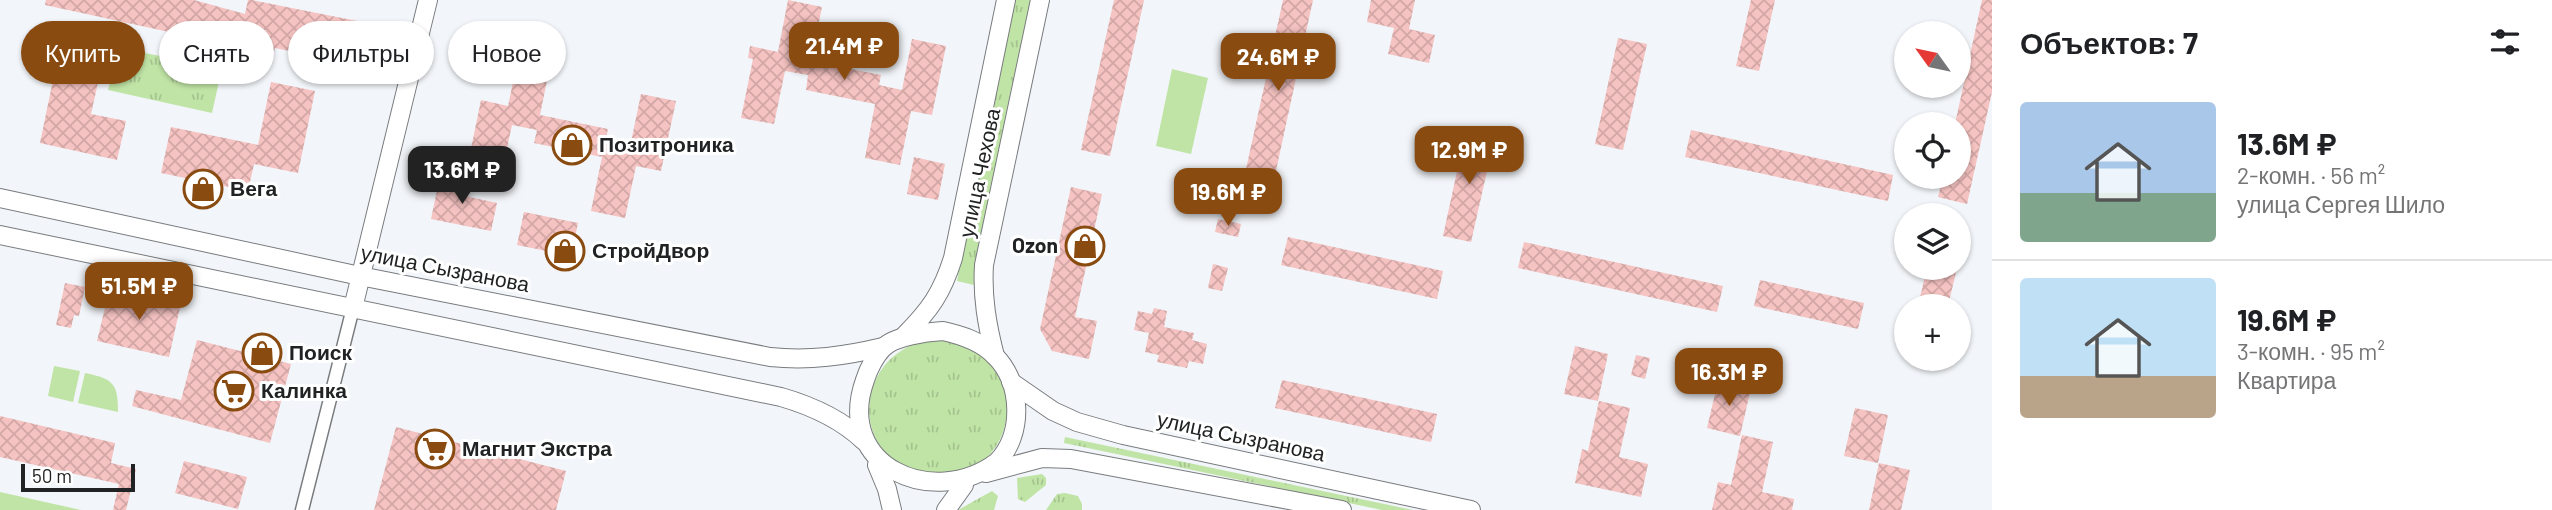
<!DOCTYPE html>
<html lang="ru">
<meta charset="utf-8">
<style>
body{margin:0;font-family:Barlow,sans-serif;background:#f6f6f6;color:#202124;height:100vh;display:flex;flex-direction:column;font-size:26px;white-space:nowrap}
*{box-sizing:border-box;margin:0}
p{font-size:23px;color:#757577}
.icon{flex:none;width:38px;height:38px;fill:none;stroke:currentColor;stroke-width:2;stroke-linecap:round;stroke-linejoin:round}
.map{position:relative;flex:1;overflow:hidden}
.details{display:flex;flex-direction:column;background:#fff;width:560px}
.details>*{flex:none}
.banner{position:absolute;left:21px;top:21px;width:665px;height:63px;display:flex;gap:14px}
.needle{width:46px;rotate:303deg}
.controls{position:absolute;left:1894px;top:21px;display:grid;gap:14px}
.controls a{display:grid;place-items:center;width:77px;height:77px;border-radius:50%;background:#fff;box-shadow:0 2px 5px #0004;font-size:35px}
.scale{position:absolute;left:21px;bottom:18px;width:114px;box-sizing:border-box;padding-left:7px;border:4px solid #212223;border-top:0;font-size:19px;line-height:24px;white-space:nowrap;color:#212223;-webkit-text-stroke:5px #fff;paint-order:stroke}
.price{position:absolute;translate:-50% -60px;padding:0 16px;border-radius:14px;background:#8a4b10;color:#fff;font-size:23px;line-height:46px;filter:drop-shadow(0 2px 4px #0008)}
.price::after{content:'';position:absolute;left:50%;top:42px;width:21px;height:16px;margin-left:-10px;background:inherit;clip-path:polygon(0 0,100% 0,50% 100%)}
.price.selected{background:#222;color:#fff}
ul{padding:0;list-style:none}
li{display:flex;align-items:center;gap:21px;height:175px;padding:0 28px}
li+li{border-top:2px solid #e0e0e0}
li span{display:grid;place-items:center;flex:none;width:196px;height:140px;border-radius:7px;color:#555}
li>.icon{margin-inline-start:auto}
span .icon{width:84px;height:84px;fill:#fffc;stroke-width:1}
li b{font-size:30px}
h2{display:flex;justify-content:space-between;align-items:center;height:84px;padding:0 28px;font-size:30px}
.tag{padding:0 24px;border-radius:32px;background:#fff;box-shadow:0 2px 5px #0004;font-size:24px;line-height:63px}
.tag.selected{background:#8a4b10;color:#fff}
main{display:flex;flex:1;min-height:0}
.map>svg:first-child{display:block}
.grass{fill:url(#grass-tufts)}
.park{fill:#c0e4a6}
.building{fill:url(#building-cross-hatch)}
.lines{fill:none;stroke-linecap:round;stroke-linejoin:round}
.street-casing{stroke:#797c7f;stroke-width:15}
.secondary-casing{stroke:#797c7f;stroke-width:20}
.street{stroke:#fff;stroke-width:12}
.secondary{stroke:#fff;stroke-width:18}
.labels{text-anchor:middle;stroke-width:6;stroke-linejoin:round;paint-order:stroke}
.poi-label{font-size:21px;font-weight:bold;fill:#212223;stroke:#fff;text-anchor:start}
.street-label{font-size:21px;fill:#212223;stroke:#fff}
</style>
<main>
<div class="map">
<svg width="1992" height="510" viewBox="0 0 1992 510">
<defs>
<pattern id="grass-tufts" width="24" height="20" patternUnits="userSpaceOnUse" patternTransform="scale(1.75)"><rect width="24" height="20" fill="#c0e4a6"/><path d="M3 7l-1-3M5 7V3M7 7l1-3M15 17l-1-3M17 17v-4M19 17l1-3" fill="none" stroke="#a5c38f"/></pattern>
<pattern id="building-cross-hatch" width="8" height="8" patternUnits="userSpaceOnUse" patternTransform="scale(1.75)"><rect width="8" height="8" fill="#f5c3c1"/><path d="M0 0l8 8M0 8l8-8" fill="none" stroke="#d2a7a6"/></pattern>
</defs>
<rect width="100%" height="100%" fill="#f2f5f9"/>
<g class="grass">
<polygon points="1015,0 1033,0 974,285 957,281"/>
<polygon points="119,48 222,68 212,113 108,90"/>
<circle cx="938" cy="409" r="69"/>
<polygon points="1065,437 1413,510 1382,510 1064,443"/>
<polygon points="1042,474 1046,478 1046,485 1025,502 1018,499 1017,478"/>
<polygon points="992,491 998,496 994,510 958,510"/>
<polygon points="1065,493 1078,496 1082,504 1082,510 1046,510 1057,494"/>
</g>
<g class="park">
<polygon points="1172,69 1208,78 1191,154 1156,146"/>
<polygon points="54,366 80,371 73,402 48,396"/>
<path d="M85 373C113 379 118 383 118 412L78 403Z"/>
<polygon points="0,492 81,510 0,510"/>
</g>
<g class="building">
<polygon points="46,0 194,0 245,14 248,0 252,0 357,21 348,63 275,48 273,57 237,50 238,47 45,5"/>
<polygon points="788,0 822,7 811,61 881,75 879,85 902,90 912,39 946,46 932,115 911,111 900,165 865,158 875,104 806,90 808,75 785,71 774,124 741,118 753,59 748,58 750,46 778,52"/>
<polygon points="1114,0 1144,0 1110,156 1081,150"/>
<polygon points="1283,0 1313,0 1272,189 1243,183"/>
<polygon points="1371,0 1415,0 1409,29 1435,35 1429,63 1388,54 1394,28 1367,22"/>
<polygon points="1751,0 1775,0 1759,71 1736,66"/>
<polygon points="1982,0 1992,0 1992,92 1967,204 1938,197 1943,177 1958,177 1958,124 1955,124"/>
<polygon points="1618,38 1647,44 1623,150 1595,144"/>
<polygon points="59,51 103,60 91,114 126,121 117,160 40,143"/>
<polygon points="519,54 551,61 540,115 608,129 605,142 630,147 641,94 676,101 661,171 636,166 625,218 591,211 602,157 534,143 537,130 512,125 500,180 466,173 481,100 508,106"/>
<polygon points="271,82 315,91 298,173 254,164 248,191 161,173 171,127 258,145"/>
<polygon points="1466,130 1495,136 1471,242 1443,236"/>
<polygon points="1691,130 1893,175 1888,201 1685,157"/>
<polygon points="914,157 945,164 938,200 907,194"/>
<polygon points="440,176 468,182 465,196 497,203 491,231 431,219"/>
<polygon points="1071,187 1102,194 1075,317 1097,321 1089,359 1052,351 1040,329"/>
<polygon points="524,212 578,223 571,256 517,245"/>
<polygon points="1218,219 1241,224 1238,237 1215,232"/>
<polygon points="1288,237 1443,271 1437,299 1281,265"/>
<polygon points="1524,242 1723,286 1717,312 1518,268"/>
<polygon points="1213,264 1228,268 1222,291 1208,288"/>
<polygon points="1927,268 1957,268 1948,306 1918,306"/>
<polygon points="1760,280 1864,303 1858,329 1754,306"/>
<polygon points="65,283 85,287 79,316 74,315 71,328 56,325"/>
<polygon points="110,287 181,303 169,357 97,341"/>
<polygon points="1154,308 1167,311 1164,327 1194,333 1192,340 1207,344 1203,364 1189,361 1187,368 1157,362 1159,355 1145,352 1149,333 1134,330 1138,311 1152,314"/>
<polygon points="197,340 291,364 270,443 132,406 136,390 181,400"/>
<polygon points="1575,346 1608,354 1598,401 1564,394"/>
<polygon points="1636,355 1650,358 1645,379 1631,375"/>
<polygon points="1282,380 1437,414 1431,442 1275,408"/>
<polygon points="1718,381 1751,388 1740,436 1707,428"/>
<polygon points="1599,401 1630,408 1619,457 1648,464 1641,497 1575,483 1582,449 1588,451"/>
<polygon points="1855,408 1888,415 1878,463 1844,456"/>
<polygon points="0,416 115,443 111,463 136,469 126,510 113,510 119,484 0,457"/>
<polygon points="396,427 566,471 556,510 374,510"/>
<polygon points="1742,435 1773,442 1762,492 1794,499 1792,510 1712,510 1718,482 1731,485"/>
<polygon points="184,461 247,477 238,509 175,493"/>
<polygon points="1879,463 1910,470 1901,510 1869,510"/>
</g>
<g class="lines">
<defs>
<polyline id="street" points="302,510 353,308"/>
<g id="secondary">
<path d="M0 198 360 276 770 357C810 361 845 356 883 347"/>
<path d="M0 235 781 397C812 406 841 419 864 441"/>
<polyline points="353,308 428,0"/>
<path d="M943 331C961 335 981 341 995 356 1022 383 1024 434 997 462 933 510 834 466 865 380 868 370 875 356 883 348 894 336 927 332 943 331Z"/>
<path d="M904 336C930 310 942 293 953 258L1006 0"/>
<path d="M995 356C987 325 982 297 984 265L1040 0"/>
<polyline points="1011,382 1053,411 1077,422 1123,435 1471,510"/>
<polyline points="877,465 887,489 892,510"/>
<polyline points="986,473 1042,458 1071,459 1342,510"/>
<polyline points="946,510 964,485"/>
</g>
</defs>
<use href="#street" class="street-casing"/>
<use href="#secondary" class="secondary-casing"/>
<use href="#street" class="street"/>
<use href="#secondary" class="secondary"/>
</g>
<defs>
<symbol id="shop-ring" viewBox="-11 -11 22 22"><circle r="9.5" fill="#fff" stroke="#8a4b10" stroke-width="1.5"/><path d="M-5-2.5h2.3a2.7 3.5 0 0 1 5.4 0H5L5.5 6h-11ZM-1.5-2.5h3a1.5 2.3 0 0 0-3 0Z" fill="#8a4b10"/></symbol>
<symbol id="supermarket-ring" viewBox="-11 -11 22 22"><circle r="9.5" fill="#fff" stroke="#8a4b10" stroke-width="1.5"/><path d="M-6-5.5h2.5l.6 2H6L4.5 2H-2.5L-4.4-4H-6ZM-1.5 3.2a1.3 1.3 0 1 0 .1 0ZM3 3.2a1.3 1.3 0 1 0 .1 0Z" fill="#8a4b10"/></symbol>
</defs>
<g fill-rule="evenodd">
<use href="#shop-ring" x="550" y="123" width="44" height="44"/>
<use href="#shop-ring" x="181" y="167" width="44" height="44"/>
<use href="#shop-ring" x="1063" y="224" width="44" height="44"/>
<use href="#shop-ring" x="543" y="229" width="44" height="44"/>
<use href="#shop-ring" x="240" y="331" width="44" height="44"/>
<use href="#supermarket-ring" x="212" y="369" width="44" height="44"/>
<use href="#supermarket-ring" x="413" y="427" width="44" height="44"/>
</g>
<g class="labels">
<g class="poi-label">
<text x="599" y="152">Позитроника</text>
<text x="230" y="196">Вега</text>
<text x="1058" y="253" text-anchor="end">Ozon</text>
<text x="592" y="258">СтройДвор</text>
<text x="289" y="360">Поиск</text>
<text x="261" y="398">Калинка</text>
<text x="462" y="456">Магнит Экстра</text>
</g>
<g class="street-label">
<text transform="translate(980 173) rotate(-78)" y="7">улица Чехова</text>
<text transform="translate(445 269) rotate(11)" y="7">улица Сызранова</text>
<text transform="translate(1241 437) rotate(12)" y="7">улица Сызранова</text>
</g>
</g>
</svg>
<div class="controls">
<a><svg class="needle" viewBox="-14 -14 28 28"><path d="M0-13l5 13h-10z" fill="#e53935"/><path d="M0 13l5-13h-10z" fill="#757577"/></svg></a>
<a><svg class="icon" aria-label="locate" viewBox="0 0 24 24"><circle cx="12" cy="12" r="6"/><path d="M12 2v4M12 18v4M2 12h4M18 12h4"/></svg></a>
<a><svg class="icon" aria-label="layers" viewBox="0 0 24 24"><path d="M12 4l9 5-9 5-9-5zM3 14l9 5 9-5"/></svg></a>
<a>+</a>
</div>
<div class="scale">50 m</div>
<b class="price" style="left:844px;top:82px">21.4M ₽</b>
<b class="price" style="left:1278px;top:93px">24.6M ₽</b>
<b class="price" style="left:1469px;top:186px">12.9M ₽</b>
<b class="price selected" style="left:462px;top:206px">13.6M ₽</b>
<b class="price" style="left:1228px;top:228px">19.6M ₽</b>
<b class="price" style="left:139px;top:322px">51.5M ₽</b>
<b class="price" style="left:1729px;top:408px">16.3M ₽</b>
<div class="banner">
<a class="tag selected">Купить</a>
<a class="tag">Снять</a>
<a class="tag">Фильтры</a>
<a class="tag">Новое</a>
</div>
</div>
<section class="details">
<h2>Объектов: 7<svg class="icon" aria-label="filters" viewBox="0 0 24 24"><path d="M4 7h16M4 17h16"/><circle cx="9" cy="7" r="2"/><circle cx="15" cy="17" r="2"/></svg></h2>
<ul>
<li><span style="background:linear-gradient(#a9c7e8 65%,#7fa58c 0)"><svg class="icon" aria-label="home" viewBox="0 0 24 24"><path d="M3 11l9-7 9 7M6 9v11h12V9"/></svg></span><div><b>13.6M ₽</b><p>2-комн. · 56 m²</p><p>улица Сергея Шило</p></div></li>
<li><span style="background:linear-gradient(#bfe0f5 70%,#b9a48a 0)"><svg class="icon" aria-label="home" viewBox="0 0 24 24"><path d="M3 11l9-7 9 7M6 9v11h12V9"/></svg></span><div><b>19.6M ₽</b><p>3-комн. · 95 m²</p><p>Квартира</p></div></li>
</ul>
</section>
</main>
